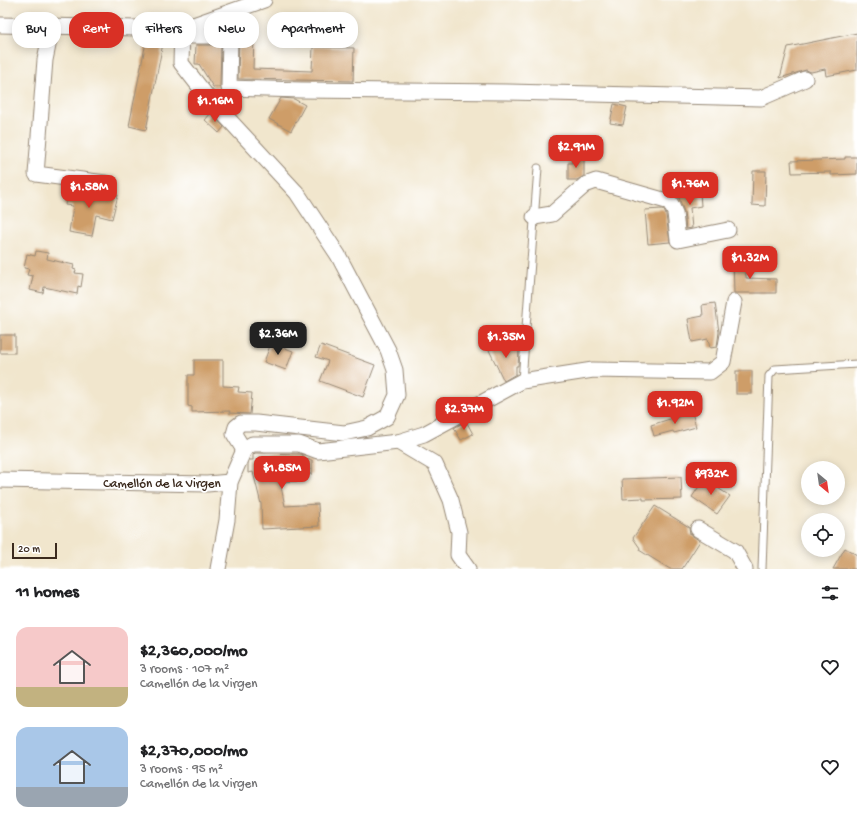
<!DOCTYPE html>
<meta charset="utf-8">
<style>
body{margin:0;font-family:"Gochi Hand",sans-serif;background:#f6f6f6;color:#202124;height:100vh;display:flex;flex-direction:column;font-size:15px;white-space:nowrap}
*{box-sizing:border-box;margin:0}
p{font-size:13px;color:#757577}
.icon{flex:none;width:22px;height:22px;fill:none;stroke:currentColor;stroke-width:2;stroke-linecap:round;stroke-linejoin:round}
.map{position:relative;height:569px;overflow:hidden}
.panel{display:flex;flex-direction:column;background:#fff;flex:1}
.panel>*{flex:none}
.banner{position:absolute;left:12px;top:12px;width:400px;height:36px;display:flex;gap:8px}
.needle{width:26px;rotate:151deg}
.fabs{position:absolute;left:801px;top:461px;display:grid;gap:8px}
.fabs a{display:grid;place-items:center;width:44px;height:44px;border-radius:50%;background:#fff;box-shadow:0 2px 10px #0003;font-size:20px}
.scale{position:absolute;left:12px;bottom:10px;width:45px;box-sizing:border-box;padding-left:4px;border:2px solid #3b2a1e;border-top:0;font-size:11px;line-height:14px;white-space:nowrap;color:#3b2a1e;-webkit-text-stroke:3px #fff;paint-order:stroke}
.price{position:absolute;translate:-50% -34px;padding:0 9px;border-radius:8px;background:#d93025;color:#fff;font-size:13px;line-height:26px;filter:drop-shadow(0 1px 2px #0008)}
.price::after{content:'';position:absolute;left:50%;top:24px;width:12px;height:9px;margin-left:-6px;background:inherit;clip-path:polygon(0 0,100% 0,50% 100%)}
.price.selected{background:#222;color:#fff}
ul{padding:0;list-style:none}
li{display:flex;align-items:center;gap:12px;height:100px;padding:0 16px}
li span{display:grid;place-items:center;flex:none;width:112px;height:80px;border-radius:12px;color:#555}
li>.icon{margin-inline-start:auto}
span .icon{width:48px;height:48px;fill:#fffc;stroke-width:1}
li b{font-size:17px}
h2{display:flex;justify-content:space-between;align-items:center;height:48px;padding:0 16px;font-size:17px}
.tag{padding:0 14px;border-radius:16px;background:#fff;box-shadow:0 2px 10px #0003;font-size:14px;line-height:36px}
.tag.selected{background:#d93025;color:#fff}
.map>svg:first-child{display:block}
.building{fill:#ce9d67}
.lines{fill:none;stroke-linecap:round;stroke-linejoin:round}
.service-casing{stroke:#968876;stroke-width:9}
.minor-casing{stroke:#968876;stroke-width:17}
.service{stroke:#fff;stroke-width:7}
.minor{stroke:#fff;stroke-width:15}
.labels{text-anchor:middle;stroke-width:3.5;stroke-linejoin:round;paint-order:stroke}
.street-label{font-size:13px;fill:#3b2a1e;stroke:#fff}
</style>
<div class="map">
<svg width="857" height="569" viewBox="0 0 857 569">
<rect width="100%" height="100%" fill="#fff"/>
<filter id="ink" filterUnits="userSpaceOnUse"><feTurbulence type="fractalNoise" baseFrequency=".025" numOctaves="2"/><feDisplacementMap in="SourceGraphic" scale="8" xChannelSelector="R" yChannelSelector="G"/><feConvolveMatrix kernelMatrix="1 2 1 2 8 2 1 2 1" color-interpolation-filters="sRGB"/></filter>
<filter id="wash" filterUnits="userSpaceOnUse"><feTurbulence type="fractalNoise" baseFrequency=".012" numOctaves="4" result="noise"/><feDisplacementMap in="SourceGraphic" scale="16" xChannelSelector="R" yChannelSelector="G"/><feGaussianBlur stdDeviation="0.9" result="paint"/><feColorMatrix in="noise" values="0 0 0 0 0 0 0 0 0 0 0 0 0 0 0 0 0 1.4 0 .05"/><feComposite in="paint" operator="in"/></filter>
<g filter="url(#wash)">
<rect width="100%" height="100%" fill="#f1e6cd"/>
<g id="blocks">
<g class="building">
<polygon points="857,33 857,70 826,76 825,69 811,72 806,70 780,78 788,47"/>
<polygon points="239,34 254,35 253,69 312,71 313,47 354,48 353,81 238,79"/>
<polygon points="147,37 164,38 146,130 129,126"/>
<polygon points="196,45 221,45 220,87 213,87 199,64 195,64"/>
<polygon points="281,98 294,99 305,105 291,131 269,119"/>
<polygon points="614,104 627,107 623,125 610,123"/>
<polygon points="211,113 224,127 219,133 205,120"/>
<polygon points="584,157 584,176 577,180 568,180 568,163 572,163 572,158"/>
<polygon points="845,157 857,157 857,174 831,175 831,172 792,173 791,161 845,159"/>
<polygon points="753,171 766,171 765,206 752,205"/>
<polygon points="68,187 118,195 112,219 96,215 92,236 69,232 73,206 65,205"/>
<polygon points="700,192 701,206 690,208 692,228 686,229 684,212 678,195"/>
<polygon points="662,209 664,210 666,215 670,242 648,244 645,210"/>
<polygon points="36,251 48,253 47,259 74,265 73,269 76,270 75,273 83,274 81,287 78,286 77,294 44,287 43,293 30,290 33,276 27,275 29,269 24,268 27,254 35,256"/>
<polygon points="745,256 746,278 776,279 776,293 734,293 733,257"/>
<polygon points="715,303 719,332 717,347 710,348 708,339 692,342 688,319 703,316 702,305"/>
<rect x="0" y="335" width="15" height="18"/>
<polygon points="506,342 516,342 516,348 519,349 518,366 516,366 516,374 504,381 489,350"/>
<polygon points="271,343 293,351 286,370 264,362"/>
<polygon points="321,345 375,365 363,397 320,381 328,361 316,357"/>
<polygon points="194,360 223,360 223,386 239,387 238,392 252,393 250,414 229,413 230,411 192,412 192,407 188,406 188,375 194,375"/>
<rect x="736" y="371" width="16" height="23"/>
<polygon points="692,412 696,427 674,433 673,431 654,436 651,425"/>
<polygon points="466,421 473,434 461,440 454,428"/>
<polygon points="255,453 301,454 303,455 303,460 312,460 312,474 299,474 299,481 280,482 285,506 318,504 319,526 262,529 261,504 253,472 248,473 248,464 249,460 253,460 253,455"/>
<polygon points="681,477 682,499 643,500 643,498 623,499 622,479"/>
<polygon points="704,479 730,496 717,514 692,497"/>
<polygon points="655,506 689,527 690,534 700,541 682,569 670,569 639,550 640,548 633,538"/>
<polygon points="845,548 857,555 857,569 833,569"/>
</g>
</g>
</g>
<g filter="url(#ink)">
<use href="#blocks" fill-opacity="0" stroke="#968876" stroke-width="1"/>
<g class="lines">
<defs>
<g id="service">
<polyline points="522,381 538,168"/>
<polyline points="762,569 769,376 775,369 857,364"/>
</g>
<g id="minor">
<polyline points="0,25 182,29 264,0"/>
<polyline points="52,26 45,60 36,174 105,183"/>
<polyline points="182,29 181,63 206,95 297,193 338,255 388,350 395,370 397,395 387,417 367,428 344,433 256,423 241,423 236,427 234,434 244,450"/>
<polyline points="182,36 230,36 229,88 301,90 508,92 761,98 805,79"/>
<polyline points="534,217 552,214 585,185 596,181 670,202 675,213 678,240 728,230"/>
<polyline points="398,442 435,464 451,500 459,532 458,555 468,569"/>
<polyline points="0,480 207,484 230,482"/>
<polyline points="698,529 735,551 745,569"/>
<polyline points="218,569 227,520 230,482 244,450 252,444 299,444 318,451 398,442 424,434 522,381 593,370 710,372 723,362 734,302"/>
</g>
</defs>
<use href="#service" class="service-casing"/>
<use href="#minor" class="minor-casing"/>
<use href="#service" class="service"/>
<use href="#minor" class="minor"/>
</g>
</g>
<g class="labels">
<g class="street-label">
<text x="162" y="487">Camellón de la Virgen</text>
</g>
</g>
</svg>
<div class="fabs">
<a><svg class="needle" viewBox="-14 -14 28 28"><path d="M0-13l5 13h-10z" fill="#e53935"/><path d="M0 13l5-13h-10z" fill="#757577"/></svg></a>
<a><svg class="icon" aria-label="locate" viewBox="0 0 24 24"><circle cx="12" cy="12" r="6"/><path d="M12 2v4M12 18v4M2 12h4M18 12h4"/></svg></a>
</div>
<div class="scale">20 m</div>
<b class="price" style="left:215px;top:123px">$1.16M</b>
<b class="price" style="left:576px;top:169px">$2.91M</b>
<b class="price" style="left:690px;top:206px">$1.76M</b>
<b class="price" style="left:89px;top:209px">$1.58M</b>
<b class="price" style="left:750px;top:280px">$1.32M</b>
<b class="price selected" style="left:278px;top:356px">$2.36M</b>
<b class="price" style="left:506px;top:359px">$1.35M</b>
<b class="price" style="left:675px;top:425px">$1.92M</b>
<b class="price" style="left:464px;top:431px">$2.37M</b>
<b class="price" style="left:282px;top:490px">$1.85M</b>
<b class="price" style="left:711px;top:496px">$932K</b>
<div class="banner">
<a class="tag">Buy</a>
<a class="tag selected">Rent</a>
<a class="tag">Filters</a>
<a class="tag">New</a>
<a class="tag">Apartment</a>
</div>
</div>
<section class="panel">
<h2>11 homes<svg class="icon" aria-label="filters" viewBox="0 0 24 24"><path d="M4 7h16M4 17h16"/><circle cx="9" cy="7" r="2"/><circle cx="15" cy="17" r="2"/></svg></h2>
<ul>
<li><span style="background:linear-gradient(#f6c9c9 75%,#c2b280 0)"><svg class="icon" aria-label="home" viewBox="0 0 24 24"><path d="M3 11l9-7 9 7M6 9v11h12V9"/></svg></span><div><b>$2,360,000/mo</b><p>3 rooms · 107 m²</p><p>Camellón de la Virgen</p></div><svg class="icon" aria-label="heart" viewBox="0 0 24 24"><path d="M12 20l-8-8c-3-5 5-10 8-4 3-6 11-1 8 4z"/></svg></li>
<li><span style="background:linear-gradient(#a9c7e8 75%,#9aa5b1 0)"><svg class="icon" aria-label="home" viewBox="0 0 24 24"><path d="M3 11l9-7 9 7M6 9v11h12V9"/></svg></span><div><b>$2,370,000/mo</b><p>3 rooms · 95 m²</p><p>Camellón de la Virgen</p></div><svg class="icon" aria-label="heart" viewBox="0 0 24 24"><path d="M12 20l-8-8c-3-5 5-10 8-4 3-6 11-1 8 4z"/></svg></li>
</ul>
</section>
